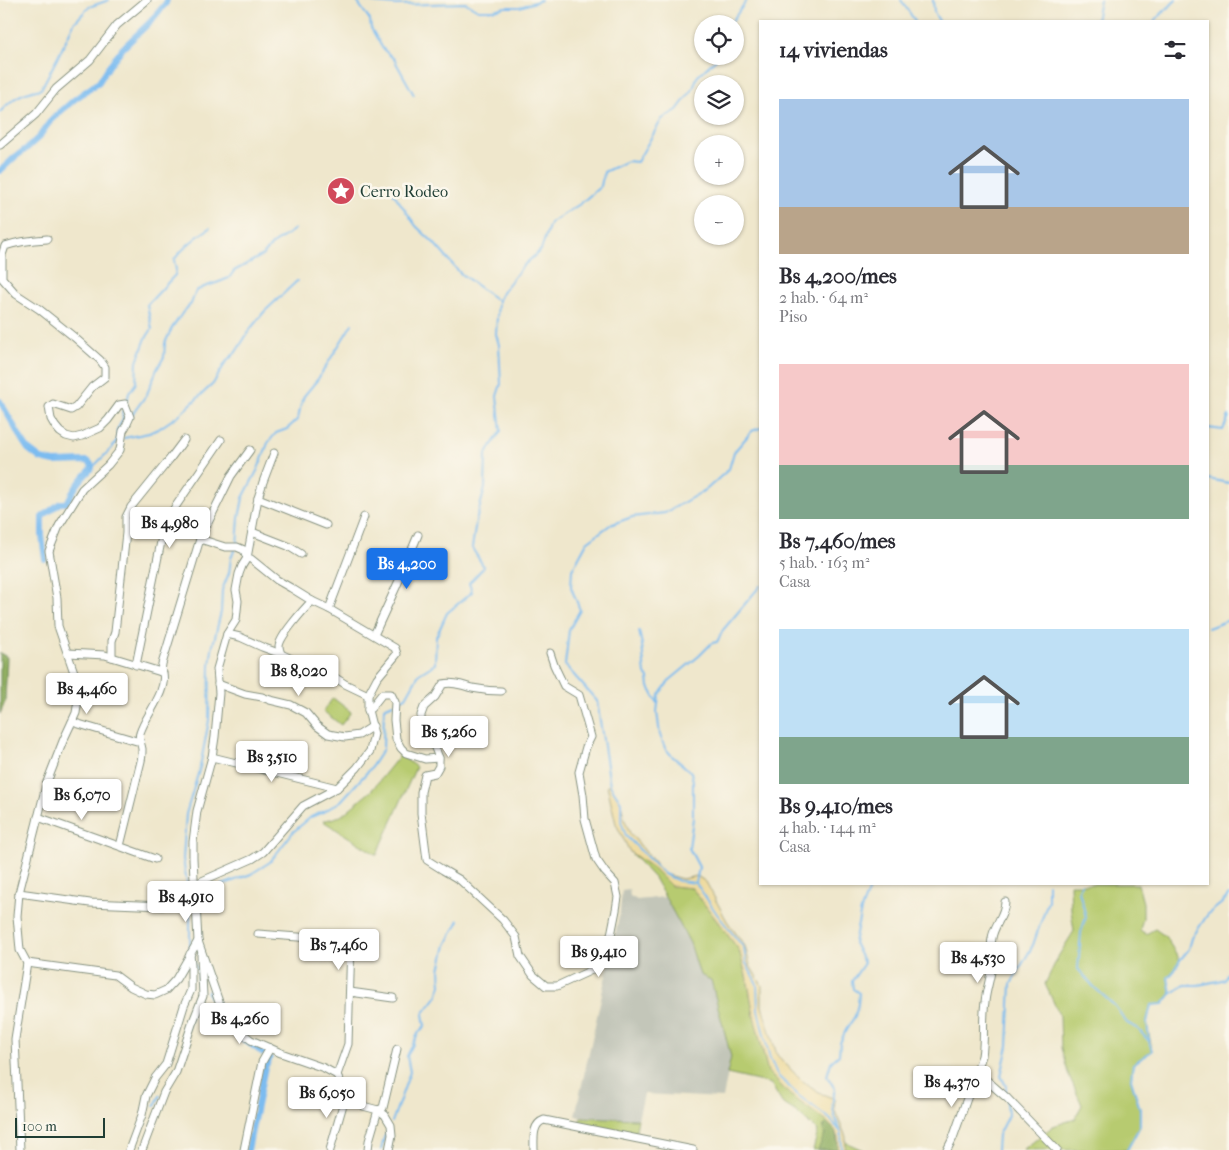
<!DOCTYPE html>
<html lang="es">
<meta charset="utf-8">
<style>
body{margin:0;font-family:"IM FELL French Canon",serif;background:#f7f7f7;color:#2b2b33;height:100vh;display:flex;flex-direction:column;font-size:19px;white-space:nowrap}
*{box-sizing:border-box;margin:0}
p{font-size:16px;color:#7c7c81}
.icon{flex:none;width:28px;height:28px;fill:none;stroke:currentColor;stroke-width:2;stroke-linecap:round;stroke-linejoin:round}
.map{position:relative;flex:1;overflow:hidden}
.drawer{position:absolute;left:759px;top:20px;width:450px;height:865px;display:flex;flex-direction:column;background:#fff;border-radius:0px;box-shadow:0 1px 4px #0004}
.drawer>*{flex:none}
.fabs{position:absolute;left:694px;top:15px;display:grid;gap:10px}
.fabs a{display:grid;place-items:center;width:50px;height:50px;border-radius:50%;background:#fff;box-shadow:0 1px 4px #0004;font-size:25px}
.scale{position:absolute;left:15px;bottom:12px;width:90px;box-sizing:border-box;padding-left:5px;border:2px solid #1f3d34;border-top:0;font-size:14px;line-height:18px;white-space:nowrap;color:#1f3d34;-webkit-text-stroke:4px #fbf7ec;paint-order:stroke}
.price{position:absolute;translate:-50% -42px;padding:0 11px;border-radius:5px;background:#fff;color:#222;font-size:16px;line-height:32px;filter:drop-shadow(0 1px 2px #0008)}
.price::after{content:'';position:absolute;left:50%;top:30px;width:15px;height:11px;margin-left:-8px;background:inherit;clip-path:polygon(0 0,100% 0,50% 100%)}
.price.current{background:#1a73e8;color:#fff}
ul{padding:0;list-style:none}
li{display:grid;align-content:center;gap:10px;height:265px;padding:0 20px}
li span{display:grid;place-items:center;height:155px;border-radius:0px;color:#555}
li>.icon{margin-inline-start:auto}
span .icon{width:90px;height:90px;fill:#fffc;stroke-width:1}
li b{font-size:21px}
h2{display:flex;justify-content:space-between;align-items:center;height:60px;padding:0 20px;font-size:21px}
.map>svg:first-child{display:block}
.industrial{fill:#c3c6b9}
.green{fill:#b7cb6f;stroke:#6b8452}
.forest{fill:#91af62;stroke:#58764b}
.sand{fill:#eeda9e;stroke:#868c69}
.lines{fill:none;stroke-linecap:round;stroke-linejoin:round}
.stream{stroke:#7bbcf0;stroke-width:2}
.canal{stroke:#7bbcf0;stroke-width:6}
.minor-casing{stroke:#879280;stroke-width:9}
.minor{stroke:#fff;stroke-width:7}
.labels{text-anchor:middle;stroke-width:5;stroke-linejoin:round;paint-order:stroke}
.poi-label{font-size:16px;fill:#1f3d34;stroke:#fbf7ec;text-anchor:start}
</style>
<div class="map">
<svg width="1229" height="1150" viewBox="0 0 1229 1150">
<rect width="100%" height="100%" fill="#fbf7ec"/>
<filter id="ink" filterUnits="userSpaceOnUse"><feTurbulence type="fractalNoise" baseFrequency=".02" numOctaves="2"/><feDisplacementMap in="SourceGraphic" scale="10" xChannelSelector="R" yChannelSelector="G"/><feConvolveMatrix kernelMatrix="1 2 1 2 8 2 1 2 1" color-interpolation-filters="sRGB"/></filter>
<filter id="wash" filterUnits="userSpaceOnUse"><feTurbulence type="fractalNoise" baseFrequency=".0096" numOctaves="4" result="noise"/><feDisplacementMap in="SourceGraphic" scale="20" xChannelSelector="R" yChannelSelector="G"/><feGaussianBlur stdDeviation="1.12" result="paint"/><feColorMatrix in="noise" values="0 0 0 0 0 0 0 0 0 0 0 0 0 0 0 0 0 1.4 0 .05"/><feComposite in="paint" operator="in"/></filter>
<g filter="url(#wash)">
<rect width="100%" height="100%" fill="#efe7cc"/>
<polygon class="industrial" points="629,889 630,896 637,900 665,897 690,943 700,975 711,980 731,1057 723,1098 644,1094 638,1119 575,1116 620,912 622,890"/>
<g class="green">
<polygon points="333,698 351,712 341,725 323,711"/>
<polygon points="400,755 416,767 377,855 323,821 341,816 371,791"/>
<polygon points="630,852 654,869 671,886 692,888 739,950 748,983 754,1016 768,1072 790,1095 828,1122 835,1130 838,1139 863,1150 813,1150 818,1131 795,1111 782,1103 771,1084 727,1074 731,1057 711,980 700,975 690,943 665,897 654,878"/>
<polygon points="1070,884 1138,884 1143,903 1143,918 1140,930 1146,934 1155,929 1165,936 1180,960 1175,970 1168,978 1171,994 1163,1004 1151,1005 1147,1022 1152,1051 1133,1064 1131,1079 1140,1109 1140,1126 1127,1150 1023,1150 1053,1126 1075,1119 1082,1105 1068,1073 1061,1048 1060,1016 1045,984 1059,955 1074,931 1071,910"/>
<polygon points="581,1117 638,1119 635,1135 579,1124"/>
</g>
<g class="forest">
<polygon points="0,653 7,657 5,702 0,714"/>
<polygon points="828,1122 835,1130 838,1145 847,1150 818,1150 825,1134 823,1127"/>
</g>
<polygon class="sand" points="607,785 610,785 621,802 624,818 630,833 664,874 682,879 697,876 706,882 727,921 745,946 750,966 762,985 762,1006 777,1055 801,1080 822,1094 835,1099 834,1109 846,1137 845,1150 838,1150 838,1139 835,1130 827,1122 790,1095 768,1072 754,1016 748,983 739,950 692,888 671,886 654,869 630,852 616,824"/>
<g class="lines">
<g class="stream">
<polyline points="356,0 370,20 371,28 383,49 394,59 414,95"/>
<polyline points="363,0 374,3 396,5 466,3 478,10 494,10 505,7 520,7 541,0"/>
<polyline points="901,0 915,21"/>
<polyline points="933,0 934,12 939,21"/>
<polyline points="1096,21 1100,0"/>
<polyline points="1154,21 1176,0"/>
<polyline points="730,24 747,0"/>
<path d="M0 112C14 97 21 93 41 89L60 53 74 23 89 7 109 0"/>
<polyline points="392,191 416,226 433,242 460,273 498,301"/>
<path d="M127 401 129 393 136 383 137 362 146 338 152 329 147 305 175 275 176 270 174 260C184 246 196 237 210 228"/>
<polyline points="131,416 147,394 157,369 164,357 165,343 172,328 183,312 191,304 196,291 204,287 219,282 229,278 234,271 263,255 273,244 295,229"/>
<polyline points="123,419 122,412 124,408"/>
<polyline points="760,428 752,431 734,452 729,469 707,489 665,513 632,517 610,525 587,542 572,570 571,587 580,610 569,630 565,665 597,701 610,785 621,802 621,821 626,836 664,874 679,881 696,883 717,914 744,948 746,963 757,984 758,1010 770,1059 778,1076 799,1096 830,1119 841,1132 842,1150"/>
<polyline points="1208,428 1223,430 1229,416"/>
<polyline points="124,438 149,433 160,428 179,415 213,384 226,362 236,352 251,328 264,312 297,281"/>
<polyline points="92,468 112,448 117,440 117,430 123,419 127,418"/>
<polyline points="1208,479 1229,483"/>
<polyline points="237,545 239,518 243,498 258,469 268,443 276,433 287,429 298,419 301,404 304,396 318,379 352,324"/>
<polyline points="1208,628 1229,620"/>
<polyline points="639,631 642,645 645,674 648,678 649,687 658,704"/>
<polyline points="397,701 406,697 419,674 435,664 436,637 447,613 472,592 469,583 484,567 472,548 476,521 485,488 486,454 501,431 497,396 501,384 499,345 496,334 498,301 503,291 523,266 541,250 550,223 580,204 601,186 604,172 627,161 637,162 662,119 677,110 693,89 697,77 717,58 717,56"/>
<polyline points="696,883 699,867 689,848 693,818 693,781 691,772 672,756 665,748 660,735 657,712 659,695 670,680 699,656 712,643 717,642 723,630 760,586"/>
<polyline points="1081,884 1079,891 1086,917 1081,932 1078,969 1095,988 1115,1006 1127,1023 1137,1028 1149,1041 1152,1051 1133,1064 1131,1079 1140,1109 1140,1126 1127,1150"/>
<polyline points="198,896 225,884 251,874 270,862 293,832 311,817 325,811 341,801 370,769 383,749 384,708 393,704"/>
<polyline points="190,900 183,859 186,814 200,767 209,720 210,665 212,649 221,612 222,590 229,573 231,558 235,549"/>
<polyline points="190,951 190,900 194,898"/>
<polyline points="1171,993 1168,978 1175,970 1180,960 1189,949 1192,938 1208,914 1222,903 1229,895"/>
<polyline points="186,1032 197,993 198,971 194,962"/>
<polyline points="1149,1041 1147,1022 1151,1005 1163,1004 1171,994 1185,985 1198,985 1218,981 1224,979 1229,971"/>
<polyline points="1006,1094 1006,1086 1001,1076 1008,1046 1011,984 1033,945 1048,901 1048,884"/>
<polyline points="155,1105 160,1096"/>
<polyline points="392,1122 410,1072 407,1056 419,1032 425,1026 423,1014 437,996 441,985 440,970 446,945 459,920"/>
<path d="M840 1130C833 1113 830 1108 835 1089L827 1076 831 1062 839 1055 840 1043 846 1030 855 1016 858 1004 859 993 853 989 852 981 864 963 854 943 861 910 871 884"/>
<polyline points="381,1150 384,1138 389,1129"/>
<polyline points="997,1150 998,1135 1008,1115 1007,1101"/>
</g>
<g class="canal">
<polyline points="0,171 15,157 26,149 39,137 51,120 75,99 99,82 109,66 122,49 150,22 166,3 167,0"/>
<path d="M0 401 22 440 28 449 41 459 54 462 88 461 91 464 92 468C81 479 73 489 67 503H60L42 517V536L45 559"/>
<polyline points="209,993 220,1009"/>
<polyline points="227,1019 240,1037 263,1053"/>
<polyline points="248,1150 265,1067 270,1058 269,1057"/>
</g>
</g>
</g>
<g filter="url(#ink)">
<g class="lines">
<defs>
<g id="minor">
<polyline points="0,145 36,114 56,89 90,60 117,25 147,0"/>
<polyline points="274,453 263,482 258,498 247,558 242,566 239,574 236,590 238,601 236,620 227,634 217,669 219,693 215,737 212,757 197,811 193,842 193,858 194,878 195,884 198,941 220,1005 241,1032 251,1040 281,1053 324,1068 337,1075 346,1094 350,1098 363,1106 378,1110 385,1115 391,1125 392,1135 389,1150"/>
<polyline points="258,498 326,525"/>
<polyline points="252,532 288,546 301,554"/>
<polyline points="329,609 364,517"/>
<polyline points="227,634 240,637 262,647 281,654 302,664 328,673 345,684 368,695"/>
<polyline points="374,635 397,585 418,535"/>
<polyline points="68,653 105,655 161,672"/>
<path d="M281 654C280 651 279 649 279 646 280 636 304 609 312 601"/>
<polyline points="112,657 112,641 115,632 126,533 126,517 131,507 169,460 184,440"/>
<polyline points="136,665 165,522 221,440"/>
<polyline points="218,684 245,694 262,697 270,700 291,705 306,713 317,726 328,734 345,737 359,735 373,726"/>
<path d="M368 710 371 708 382 694H391L395 702 394 720 396 739 401 748 406 753 425 759 439 758 429 733 421 725V715L424 707 435 697 443 684C453 682 461 685 472 688 482 690 491 691 501 691"/>
<polyline points="72,722 140,742"/>
<polyline points="212,757 337,788"/>
<polyline points="439,758 439,766 435,773 425,775 421,792 421,813 427,860 443,870 460,880 503,920 516,937 520,956 533,975 546,986 557,986 594,969 607,955 616,910 618,897 615,883 605,872 596,859 585,819 583,795 579,772 586,747 591,737 579,695 564,686 554,665 550,653"/>
<polyline points="38,817 155,859"/>
<path d="M120 846 141 761C142 757 142 753 142 749 141 743 138 738 140 733 146 714 167 693 163 673L161 672 162 664 200 539 231 476 250 450"/>
<polyline points="195,884 252,859 263,852 303,806 337,788 357,768 370,751 374,734 368,710 368,695 377,678 397,654 395,648 329,609 312,601 291,588 277,580 251,559 247,558 244,550 237,547 225,547 200,539"/>
<polyline points="19,893 90,903 163,906"/>
<polyline points="258,934 351,941 348,1044 337,1075"/>
<polyline points="27,963 115,975 131,987 146,994 155,995 166,990 176,979 198,941"/>
<polyline points="350,992 393,998"/>
<polyline points="976,1071 1007,1098 1057,1150"/>
<path d="M20 1150 15 1039 27 963 20 950 17 916 19 893 47 782 63 741 76 713 78 700V684L58 626 57 598 49 551 59 526 82 489 108 465 120 450 123 431 126 426 130 417 125 404 119 405 108 420 100 428 82 436 74 438 66 436 60 432 55 426 51 419 49 407 53 404 71 410 76 407 92 387 105 377V367L100 360 74 337 39 309 16 294 2 278V255L5 246C19 241 32 240 47 239"/>
<polyline points="129,1150 142,1115 146,1096 155,1078 166,1064 184,1006 191,990 191,964 190,954"/>
<polyline points="142,1150 164,1092 176,1072 192,1024 203,996 201,955"/>
<polyline points="244,1150 262,1062 270,1048"/>
<polyline points="330,1150 346,1094"/>
<polyline points="368,1150 369,1141 378,1110 383,1108 397,1049"/>
<path d="M534 1150C534 1139 532 1124 544 1120L693 1150"/>
<path d="M947 1150 953 1138 982 1056C985 1038 982 1020 985 1002 986 990 991 977 992 965 993 956 990 947 992 938 994 925 1005 915 1005 902"/>
</g>
</defs>
<use href="#minor" class="minor-casing"/>
<use href="#minor" class="minor"/>
</g>
</g>
<defs>
<symbol id="sight-disc" viewBox="-11 -11 22 22"><circle r="9.5" fill="#d1495b" stroke="#fbf7ec"/><path d="M0-6L1.8-2.2L6-1.7L2.9 1.2L3.7 5.4L0 3.3L-3.7 5.4L-2.9 1.2L-6-1.7L-1.8-2.2Z" fill="#fff"/></symbol>
</defs>
<g fill-rule="evenodd">
<use href="#sight-disc" x="325" y="175" width="32" height="32"/>
</g>
<g class="labels">
<g class="poi-label">
<text x="360" y="197">Cerro Rodeo</text>
</g>
</g>
</svg>
<div class="fabs">
<a><svg class="icon" aria-label="locate" viewBox="0 0 24 24"><circle cx="12" cy="12" r="6"/><path d="M12 2v4M12 18v4M2 12h4M18 12h4"/></svg></a>
<a><svg class="icon" aria-label="layers" viewBox="0 0 24 24"><path d="M12 4l9 5-9 5-9-5zM3 14l9 5 9-5"/></svg></a>
<a>+</a>
<a>−</a>
</div>
<div class="scale">100 m</div>
<b class="price" style="left:170px;top:549px">Bs 4,980</b>
<b class="price current" style="left:407px;top:590px">Bs 4,200</b>
<b class="price" style="left:299px;top:697px">Bs 8,020</b>
<b class="price" style="left:87px;top:715px">Bs 4,460</b>
<b class="price" style="left:449px;top:758px">Bs 5,260</b>
<b class="price" style="left:272px;top:783px">Bs 3,510</b>
<b class="price" style="left:82px;top:821px">Bs 6,070</b>
<b class="price" style="left:186px;top:923px">Bs 4,910</b>
<b class="price" style="left:339px;top:971px">Bs 7,460</b>
<b class="price" style="left:599px;top:978px">Bs 9,410</b>
<b class="price" style="left:978px;top:984px">Bs 4,530</b>
<b class="price" style="left:240px;top:1045px">Bs 4,260</b>
<b class="price" style="left:952px;top:1108px">Bs 4,370</b>
<b class="price" style="left:327px;top:1119px">Bs 6,050</b>
<section class="drawer">
<h2>14 viviendas<svg class="icon" aria-label="filters" viewBox="0 0 24 24"><path d="M4 7h16M4 17h16"/><circle cx="9" cy="7" r="2"/><circle cx="15" cy="17" r="2"/></svg></h2>
<ul>
<li><span style="background:linear-gradient(#a9c7e8 70%,#b9a48a 0)"><svg class="icon" aria-label="home" viewBox="0 0 24 24"><path d="M3 11l9-7 9 7M6 9v11h12V9"/></svg></span><div><b>Bs 4,200/mes</b><p>2 hab. · 64 m²</p><p>Piso</p></div></li>
<li><span style="background:linear-gradient(#f6c9c9 65%,#7fa58c 0)"><svg class="icon" aria-label="home" viewBox="0 0 24 24"><path d="M3 11l9-7 9 7M6 9v11h12V9"/></svg></span><div><b>Bs 7,460/mes</b><p>5 hab. · 163 m²</p><p>Casa</p></div></li>
<li><span style="background:linear-gradient(#bfe0f5 70%,#7fa58c 0)"><svg class="icon" aria-label="home" viewBox="0 0 24 24"><path d="M3 11l9-7 9 7M6 9v11h12V9"/></svg></span><div><b>Bs 9,410/mes</b><p>4 hab. · 144 m²</p><p>Casa</p></div></li>
</ul>
</section>
</div>
